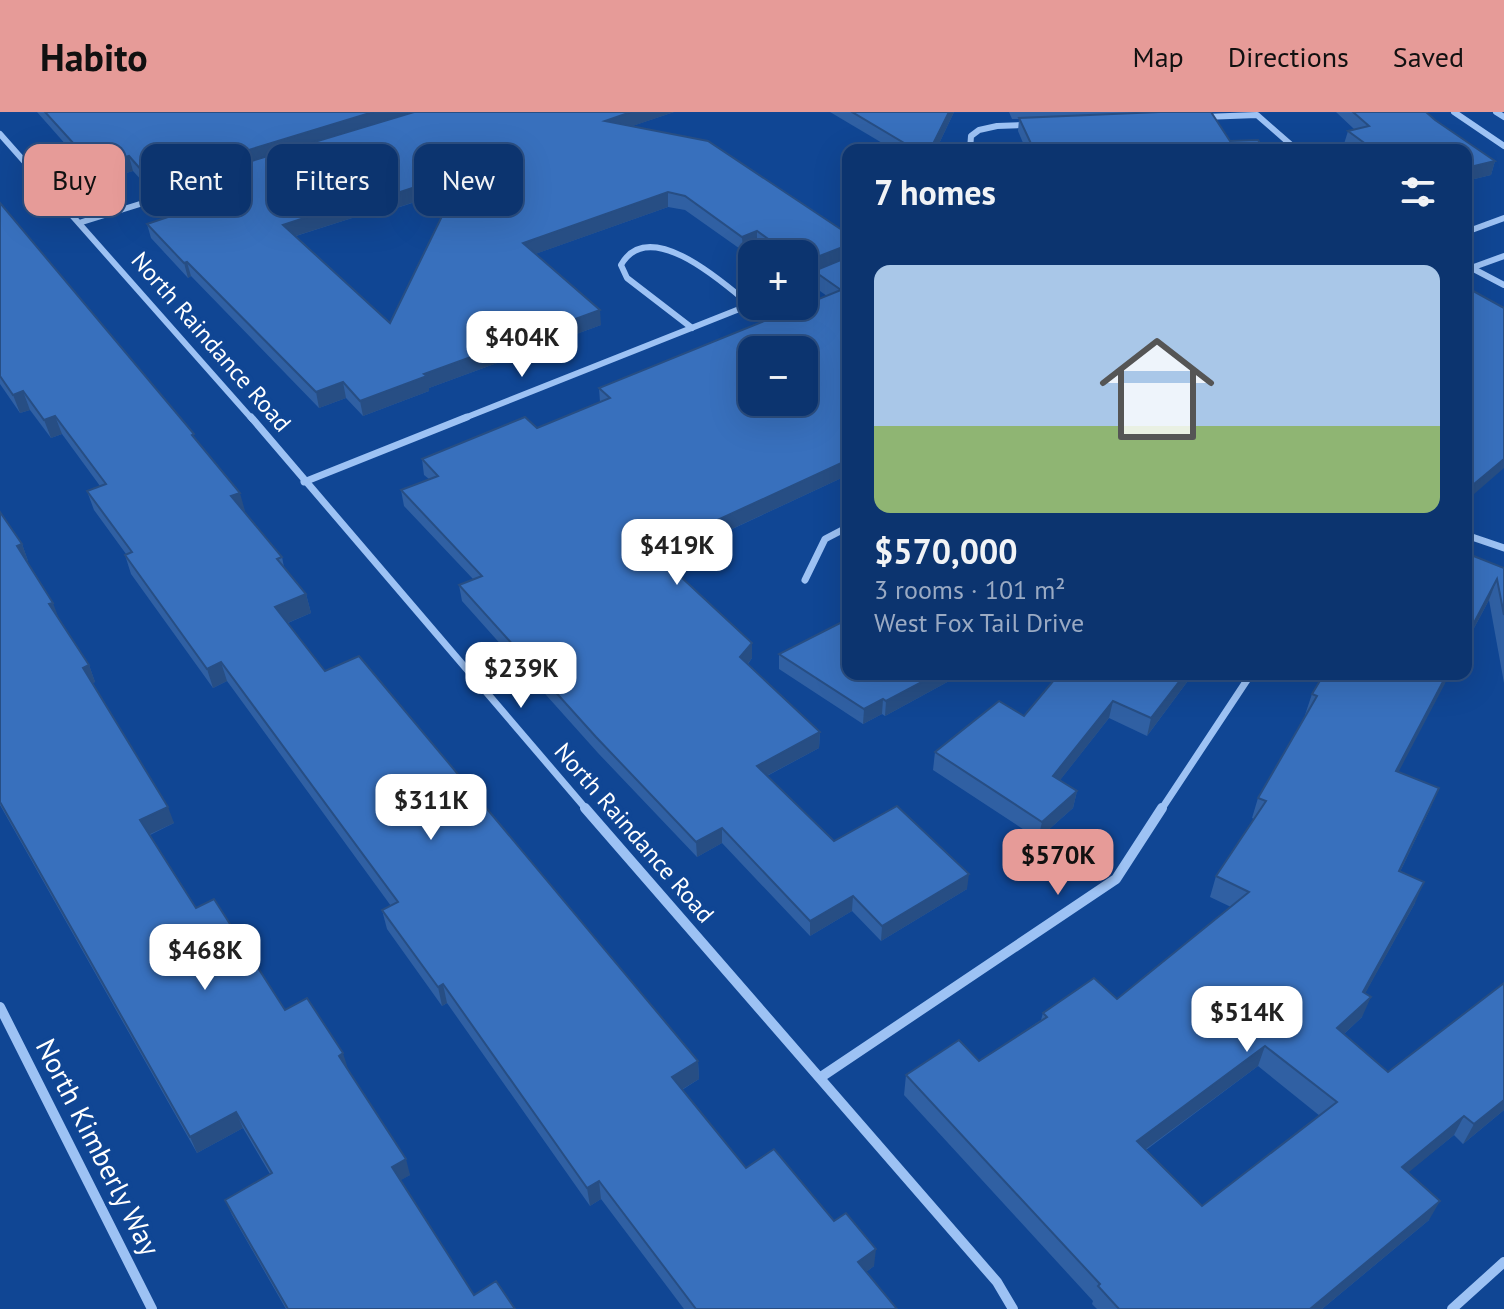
<!DOCTYPE html>
<meta charset="utf-8">
<style>
body{margin:0;font-family:"PT Sans",sans-serif;background:#1a3f77;color:#f1f3f6;height:100vh;display:flex;flex-direction:column;font-size:30px;white-space:nowrap}
*{box-sizing:border-box;margin:0}
p{font-size:26px;color:#9aaac3}
.icon{flex:none;width:44px;height:44px;fill:none;stroke:currentColor;stroke-width:2;stroke-linecap:round;stroke-linejoin:round}
.map{position:relative;flex:1;overflow:hidden}
.panel{position:absolute;left:842px;top:32px;width:630px;height:536px;display:flex;flex-direction:column;background:#0c346f;border-radius:16px;box-shadow:0 8px 32px #0002,0 0 0 2px #2c4f82}
.panel>*{flex:none}
.top-card{position:absolute;left:24px;top:32px;width:698px;height:72px;display:flex;gap:16px}
.buttons{position:absolute;left:738px;top:128px;display:grid;gap:16px}
.buttons a{display:grid;place-items:center;width:80px;height:80px;border-radius:16px;background:#0c346f;box-shadow:0 8px 32px #0002,0 0 0 2px #2c4f82;font-size:40px}
.price{position:absolute;translate:-50% -68px;padding:0 18px;border-radius:16px;background:#fff;color:#222;font-size:26px;line-height:52px;filter:drop-shadow(0 2px 4px #0008)}
.price::after{content:'';position:absolute;left:50%;top:48px;width:24px;height:18px;margin-left:-12px;background:inherit;clip-path:polygon(0 0,100% 0,50% 100%)}
.price.on{background:#e69b98;color:#111}
ul{padding:0;list-style:none}
li{display:grid;align-content:center;gap:16px;height:424px;padding:0 32px}
li span{display:grid;place-items:center;height:248px;border-radius:16px;color:#555}
li>.icon{margin-inline-start:auto}
span .icon{width:144px;height:144px;fill:#fffc;stroke-width:1}
li b{font-size:34px}
h2{display:flex;justify-content:space-between;align-items:center;height:96px;padding:0 32px;font-size:34px}
.chip{padding:0 28px;border-radius:16px;background:#0c346f;box-shadow:0 8px 32px #0002,0 0 0 2px #2c4f82;font-size:28px;line-height:72px}
.chip.on{background:#e69b98;color:#111}
header{display:flex;align-items:center;gap:48px;box-sizing:border-box;height:112px;padding:0 40px;background:#e69b98;color:#111}
header strong{font-size:38px}
nav{display:flex;gap:44px;margin-inline-start:auto;font-size:28px}
.map>svg:first-child{display:block}
.lines{fill:none;stroke-linecap:round;stroke-linejoin:round}
.minor-far2{stroke:#9dc2f4;stroke-width:6}
.minor-far1{stroke:#9dc2f4;stroke-width:7}
.minor{stroke:#9dc2f4;stroke-width:10}
.wall{fill:#3060a3;fill-rule:evenodd}
.shaded-wall{fill:#274e84}
.building{fill:#3870bd;stroke:#274e84;stroke-width:2;fill-rule:evenodd}
.labels{text-anchor:middle;stroke-width:8;stroke-linejoin:round;paint-order:stroke}
.street-label{font-size:24px;fill:#fff;stroke:#104694}
.near-street-label{font-size:28px;fill:#fff;stroke:#104694}
</style>
<header>
<strong>Habito</strong>
<nav><a>Map</a><a>Directions</a><a>Saved</a></nav>
</header>
<div class="map">
<svg width="1504" height="1197" viewBox="0 0 1504 1197">
<rect width="100%" height="100%" fill="#104694"/>
<g class="lines">
<g class="minor-far2">
<polyline points="1454,0 1504,34"/>
<polyline points="1496,0 1504,5"/>
<polyline points="1203,5 1257,3 1297,38"/>
<polyline points="0,22 252,307"/>
<polyline points="970,38 971,24 979,18 997,14 1026,13"/>
<polyline points="82,110 169,83"/>
<polyline points="1466,120 1504,106"/>
<polyline points="1466,153 1504,173"/>
<polyline points="1471,156 1504,144"/>
<polyline points="804,171 821,164"/>
<path d="M692 216 627 166 621 153C649 103 725 172 750 193"/>
<polyline points="462,307 752,192"/>
</g>
<g class="minor-far1">
<polyline points="251,305 587,698"/>
<polyline points="304,370 467,305"/>
<polyline points="1466,423 1504,436"/>
<polyline points="805,468 825,427 848,415"/>
<polyline points="1161,698 1251,562"/>
</g>
<g class="minor">
<polyline points="585,696 997,1170 1013,1197"/>
<polyline points="0,895 152,1197"/>
<polyline points="821,965 1116,767 1162,696"/>
<polyline points="1452,1197 1504,1150"/>
</g>
</g>
<g class="wall">
<path d="M37 0H674L632 14 848 122V363L687 438 690 456 678 461 752 546 748 552 820 620 819 636 767 664 834 729 967 777 881 829 852 799 810 824 722 731 697 745 598 641 462 489 459 473 473 467 404 394 401 378 429 367 424 363 422 347 537 316 600 290 599 276 827 184 813 174 814 161 804 165V142H768L757 134 743 139 685 98 668 95 535 142 601 213 429 276V279L363 304 346 286 319 296 191 164 188 166 151 126 147 112 173 103 162 92 159 80 154 82 133 59 98 69ZM456 77 390 211 296 124 374 99 378 102Z"/>
<polygon points="830,0 954,0 936,38 894,38"/>
<polygon points="1009,0 1211,0 1230,29 1264,38 1026,38 1018,19 1019,7 1012,7"/>
<polygon points="1336,0 1426,0 1435,8 1495,49 1491,63 1466,69 1466,38 1352,38 1344,32 1348,19 1354,17"/>
<polygon points="0,91 196,328 245,399 244,400 282,445 284,455 306,482 311,501 288,511 325,559 698,949 699,967 682,978 746,1056 834,1109 874,1154 866,1160 897,1197 684,1197 601,1087 590,1094 447,891 442,894 387,817 382,798 391,794 227,569 213,576 131,462 125,443 126,442 94,398 87,379 100,374 62,322 51,326 30,298 20,301 0,272"/>
<polygon points="0,400 22,432 28,449 26,449 59,507 89,553 95,570 92,571 174,711 150,723 196,796 285,898 348,957 410,1063 400,1068 474,1183 515,1197 286,1197 232,1103 225,1088 270,1062 243,1016 197,1041 0,693"/>
<polygon points="1466,441 1504,456 1504,571 1489,488 1466,531"/>
<polygon points="779,542 848,562 962,562 885,604 882,602 863,612 779,557"/>
<polygon points="1059,562 1193,562 1147,624 1109,606 1060,668 1077,679 1073,696 1038,727 933,658 935,640 1024,604"/>
<path d="M1324 562 1398 660 1430 697 1400 760 1415 791 1365 881 1362 905 1344 922 1388 960 1504 998 1463 1032 1454 1023 1408 1060 1429 1108 1322 1197H1097L1092 1192 1093 1189 904 983 906 963 979 949 1041 908 1043 901 1117 887 1231 795 1210 785 1216 764 1254 707 1252 706 1258 686 1306 603H1305L1312 582ZM1258 954 1320 1004 1202 1094 1146 1038Z"/>
</g>
<g class="shaded-wall">
<polygon points="373,0 420,0 159,77 159,80 154,82 150,68"/>
<polygon points="631,0 674,0 606,23 605,9"/>
<polygon points="949,0 954,0 936,38 930,38"/>
<polygon points="129,44 133,59 98,69 94,54"/>
<polygon points="1495,49 1491,63 1466,69 1466,56"/>
<polygon points="464,59 466,73 378,102 376,88"/>
<polygon points="668,80 668,95 524,146 523,131"/>
<polygon points="372,84 374,99 286,127 283,113"/>
<polygon points="757,119 757,134 743,139 742,125"/>
<polygon points="846,133 846,147 814,159 814,161 804,165 804,150"/>
<polygon points="187,150 191,164 188,166 184,151"/>
<polygon points="600,198 601,213 429,276 429,279 363,304 360,289 424,262"/>
<polygon points="343,270 346,286 319,296 316,280"/>
<polygon points="23,279 30,298 20,301 13,283"/>
<polygon points="55,304 62,322 51,326 44,308"/>
<polygon points="1504,347 1504,356 1466,389 1466,382 1468,377"/>
<polygon points="848,348 848,363 676,443 676,427"/>
<polygon points="240,381 245,399 236,403 231,384"/>
<polygon points="22,432 28,449 23,451 17,434"/>
<polygon points="690,440 690,456 667,466 666,451"/>
<polygon points="1497,467 1489,488 1466,531 1466,526"/>
<polygon points="306,482 311,501 280,514 275,495"/>
<polygon points="53,491 59,507 55,509 49,492"/>
<polygon points="752,531 752,546 741,561 740,545"/>
<polygon points="221,550 227,569 213,576 207,557"/>
<polygon points="89,553 95,570 89,573 83,556"/>
<polygon points="937,562 962,562 885,604 886,589"/>
<polygon points="1185,562 1193,562 1147,624 1151,606"/>
<polygon points="1447,562 1450,562 1388,680 1396,659"/>
<polygon points="883,587 882,602 863,612 864,597"/>
<polygon points="1113,589 1109,606 1050,681 1053,664"/>
<polygon points="820,620 819,636 757,669 757,654"/>
<polygon points="1439,676 1430,697 1390,780 1399,759"/>
<polygon points="1077,679 1073,696 1038,727 1042,710"/>
<polygon points="168,695 174,711 146,724 140,708"/>
<polygon points="722,716 722,731 697,745 696,730"/>
<polygon points="969,762 967,777 881,829 882,814"/>
<polygon points="1424,770 1415,791 1355,900 1363,880"/>
<polygon points="853,784 852,799 810,824 810,809"/>
<polygon points="443,872 447,891 442,894 438,875"/>
<polygon points="1371,885 1362,905 1329,936 1337,916"/>
<polygon points="1265,934 1258,954 1131,1048 1137,1029"/>
<polygon points="343,941 348,957 339,944"/>
<polygon points="698,949 699,967 673,983 672,965"/>
<polygon points="1504,988 1504,998 1463,1032 1474,1012"/>
<polygon points="236,1000 243,1016 197,1041 190,1025"/>
<polygon points="1464,1004 1454,1023 1392,1074 1402,1055"/>
<polygon points="406,1047 410,1063 396,1071 392,1055"/>
<polygon points="599,1069 601,1087 590,1094 587,1076"/>
<polygon points="1440,1089 1429,1108 1322,1197 1310,1197"/>
<polygon points="876,1137 874,1154 857,1167 858,1150"/>
</g>
<g class="building">
<polygon points="45,0 373,0 150,68 129,44 94,54"/>
<path d="M414 0H631L605 9 708 29 848 122V133L804 150V142H789L757 119 742 125 685 84 668 80 523 131 600 198 424 262 427 264 360 289 343 270 316 280 187 150 184 151 147 112 180 101 159 77ZM464 59 390 211 283 113 372 84 376 88Z"/>
<polygon points="852,0 949,0 930,38 916,38"/>
<polygon points="1160,0 1211,0 1230,29 1258,28 1264,38 1034,38 1019,6"/>
<polygon points="1353,0 1426,0 1435,8 1495,49 1466,56 1466,38 1374,38 1348,19 1369,14"/>
<polygon points="0,91 194,322 192,323 240,381 231,384 282,445 277,447 306,482 275,495 325,559 359,544 698,949 672,965 746,1056 774,1037 834,1109 846,1101 876,1137 858,1150 897,1197 696,1197 599,1069 587,1076 443,872 438,875 382,798 398,790 221,550 207,557 125,443 132,440 87,379 106,372 55,304 44,308 23,279 13,283 0,264"/>
<path d="M848 145V348L676 427 690 440 666 451 752 531 740 545 820 620 757 654 834 729 897 694 969 762 882 814 853 784 810 809 722 716 696 730 596 625 459 473 482 464 401 378 438 364 422 347 525 305 537 316 610 286 599 276 841 178 814 159ZM752 238H804V290H752Z"/>
<polygon points="1466,175 1504,196 1504,347 1468,377 1466,376"/>
<polygon points="0,400 22,432 17,434 53,491 49,492 89,553 83,556 168,695 140,708 196,796 214,787 285,898 307,886 343,941 339,944 406,1047 392,1055 474,1183 496,1169 515,1197 288,1197 225,1088 272,1061 236,1000 190,1025 0,690"/>
<polygon points="1466,441 1504,456 1504,503 1497,467 1466,526"/>
<polygon points="848,507 848,562 937,562 886,589 883,587 864,597 779,542"/>
<polygon points="1059,562 1185,562 1151,606 1113,589 1053,664 1077,679 1042,710 935,640 999,589 1024,604"/>
<path d="M1324 562H1447L1396 659 1439 676 1399 759 1424 770 1363 880 1371 885 1337 916 1388 960 1504 871V988L1474 1012 1464 1004 1402 1055 1440 1089 1310 1197H1119L1098 1174 1100 1172 906 963 959 928 979 949 1047 905 1043 901 1094 866 1117 887 1249 780 1216 764 1266 689 1258 686 1317 584 1312 582ZM1265 934 1337 990 1202 1094 1137 1029Z"/>
</g>
<g class="labels">
<g class="street-label">
<text transform="translate(211 230) rotate(49)" y="8">North Raindance Road</text>
<text transform="translate(634 721) rotate(49)" y="8">North Raindance Road</text>
</g>
<g class="near-street-label">
<text transform="translate(98 1035) rotate(63)" y="10">North Kimberly Way</text>
</g>
</g>
</svg>
<div class="buttons">
<a>+</a>
<a>−</a>
</div>
<b class="price" style="left:522px;top:267px">$404K</b>
<b class="price" style="left:677px;top:475px">$419K</b>
<b class="price" style="left:521px;top:598px">$239K</b>
<b class="price" style="left:431px;top:730px">$311K</b>
<b class="price on" style="left:1058px;top:785px">$570K</b>
<b class="price" style="left:205px;top:880px">$468K</b>
<b class="price" style="left:1247px;top:942px">$514K</b>
<div class="top-card">
<a class="chip on">Buy</a>
<a class="chip">Rent</a>
<a class="chip">Filters</a>
<a class="chip">New</a>
</div>
<section class="panel">
<h2>7 homes<svg class="icon" aria-label="filters" viewBox="0 0 24 24"><path d="M4 7h16M4 17h16"/><circle cx="9" cy="7" r="2"/><circle cx="15" cy="17" r="2"/></svg></h2>
<ul>
<li><span style="background:linear-gradient(#a9c7e8 65%,#8fb573 0)"><svg class="icon" aria-label="home" viewBox="0 0 24 24"><path d="M3 11l9-7 9 7M6 9v11h12V9"/></svg></span><div><b>$570,000</b><p>3 rooms · 101 m²</p><p>West Fox Tail Drive</p></div></li>
</ul>
</section>
</div>
